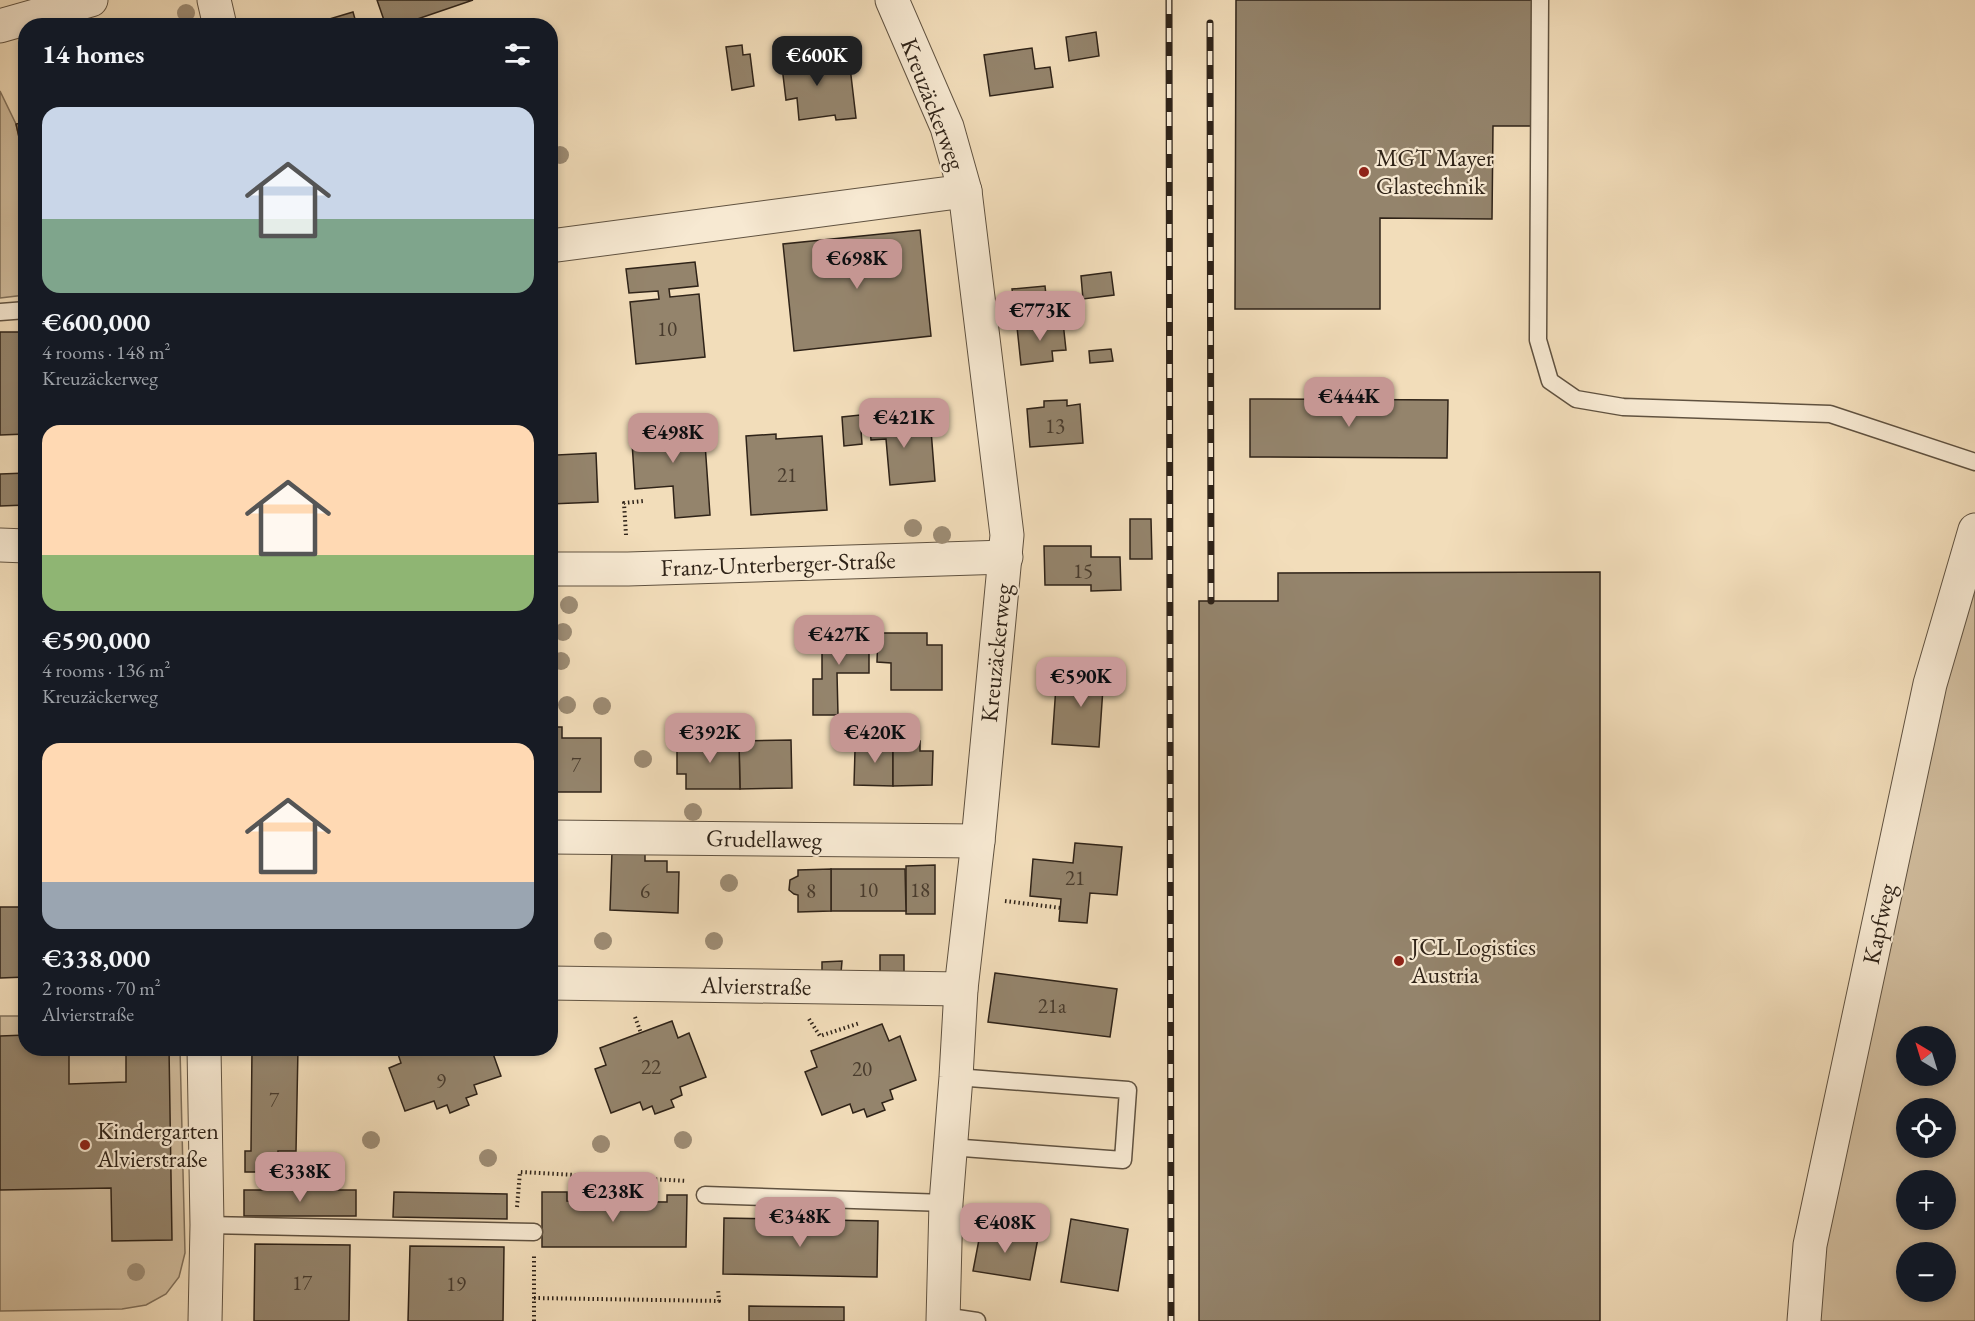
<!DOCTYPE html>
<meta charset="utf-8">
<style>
body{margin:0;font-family:"EB Garamond",serif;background:#20242c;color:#f1f3f6;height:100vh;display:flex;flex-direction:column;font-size:22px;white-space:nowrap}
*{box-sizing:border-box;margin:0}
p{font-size:20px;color:#9ea1a6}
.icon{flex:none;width:33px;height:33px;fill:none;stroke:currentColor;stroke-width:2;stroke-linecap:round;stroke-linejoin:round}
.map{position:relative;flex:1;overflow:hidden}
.drawer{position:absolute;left:18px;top:18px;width:540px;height:1038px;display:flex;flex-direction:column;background:#171b24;border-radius:24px;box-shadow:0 3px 9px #0003}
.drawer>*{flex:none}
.needle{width:39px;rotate:322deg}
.controls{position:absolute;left:1896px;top:1026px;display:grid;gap:12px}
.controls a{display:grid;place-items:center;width:60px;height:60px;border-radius:50%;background:#171b24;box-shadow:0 3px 9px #0003;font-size:30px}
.price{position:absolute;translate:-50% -51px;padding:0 14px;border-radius:12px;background:#c59692;color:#111;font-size:20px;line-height:39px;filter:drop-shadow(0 2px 3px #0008)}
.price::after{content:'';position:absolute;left:50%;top:36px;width:18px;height:14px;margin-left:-9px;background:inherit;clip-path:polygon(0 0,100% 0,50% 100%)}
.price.current{background:#222;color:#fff}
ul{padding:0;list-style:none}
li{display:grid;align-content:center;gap:12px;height:318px;padding:0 24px}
li span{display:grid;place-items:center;height:186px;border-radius:18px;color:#555}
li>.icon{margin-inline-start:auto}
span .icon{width:108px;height:108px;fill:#fffc;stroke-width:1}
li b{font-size:26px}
h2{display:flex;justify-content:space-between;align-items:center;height:72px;padding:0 24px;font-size:26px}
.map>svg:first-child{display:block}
.green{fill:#d1bd9e;stroke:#80705b;stroke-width:1.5;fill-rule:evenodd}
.building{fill:#94846c;stroke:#2f2318;stroke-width:1.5}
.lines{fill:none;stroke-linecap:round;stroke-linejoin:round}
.service-casing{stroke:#605240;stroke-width:19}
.minor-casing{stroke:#605240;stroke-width:35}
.tertiary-casing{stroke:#605240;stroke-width:35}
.path{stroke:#2f2318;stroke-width:4;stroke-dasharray:1.5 3;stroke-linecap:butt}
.service{stroke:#f7e9d2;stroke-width:16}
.minor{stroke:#f7e9d2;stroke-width:33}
.tertiary{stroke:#f7e9d2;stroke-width:33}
.rail-casing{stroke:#2f2318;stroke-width:7}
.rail{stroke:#f7e9d2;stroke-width:4.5;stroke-dasharray:14;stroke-linecap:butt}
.tree{fill:#9d8c74}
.poi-dot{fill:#8f2418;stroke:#f7e9d2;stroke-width:2}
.labels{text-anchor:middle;stroke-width:4.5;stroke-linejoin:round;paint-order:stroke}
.number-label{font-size:21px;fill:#483b2d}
.street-label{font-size:24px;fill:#2f2318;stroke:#f7e9d2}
.poi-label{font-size:24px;fill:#2f2318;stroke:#f7e9d2;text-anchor:start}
</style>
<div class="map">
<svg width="1975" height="1321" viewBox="0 0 1975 1321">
<rect width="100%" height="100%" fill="#f2ddba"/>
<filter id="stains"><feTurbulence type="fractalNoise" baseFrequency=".00333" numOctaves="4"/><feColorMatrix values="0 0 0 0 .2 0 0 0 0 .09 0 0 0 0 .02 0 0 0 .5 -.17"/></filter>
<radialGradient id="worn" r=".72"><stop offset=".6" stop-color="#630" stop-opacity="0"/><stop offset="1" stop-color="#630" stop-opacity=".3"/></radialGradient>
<g class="green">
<polygon points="0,91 16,124 26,168 25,295 0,298"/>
<path d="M1975 530V1321H1804ZM1906 1036H1946V1076H1906ZM1906 1108H1946V1148H1906ZM1906 1180H1946V1220H1906ZM1906 1252H1946V1292H1906Z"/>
<polygon points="0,1016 25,1016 26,1048 180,1049 185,1253 179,1277 166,1294 146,1305 122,1309 0,1311"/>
</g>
<g class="building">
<polygon points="377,0 473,0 397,26 386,26"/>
<polygon points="1236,0 1532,0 1531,126 1493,126 1492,219 1380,218 1380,309 1235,309"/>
<polygon points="353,12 357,26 327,26 326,20"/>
<polygon points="1096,32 1099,56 1069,61 1066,37"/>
<polygon points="742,45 743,55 750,54 754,86 732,90 726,47"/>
<polygon points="808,46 812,72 850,67 856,118 836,120 835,115 799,120 797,98 786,100 780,50"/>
<polygon points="1032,48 1035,69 1050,67 1053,87 990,96 984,55"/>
<polygon points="26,122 26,168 16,124"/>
<polygon points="920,230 931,336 794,351 783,244"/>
<polygon points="695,262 698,286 669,289 670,297 699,294 705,357 636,364 630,302 659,299 658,291 629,293 626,269"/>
<polygon points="1111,272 1114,295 1083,299 1081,276"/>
<polygon points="1045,286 1046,295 1059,293 1063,322 1017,327 1012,289"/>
<polygon points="550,299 555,343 550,344"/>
<polygon points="1063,322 1066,350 1052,351 1053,361 1021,365 1017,327"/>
<polygon points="0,332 26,332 26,434 0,435"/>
<polygon points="1111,349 1113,361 1090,363 1089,351"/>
<polygon points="1250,399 1448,400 1447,458 1250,457"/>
<polygon points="1067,400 1067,406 1080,404 1083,443 1030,447 1027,409 1044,407 1044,401"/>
<polygon points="906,412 907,432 931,430 935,481 890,485 886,439 871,440 869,415"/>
<polygon points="860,415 862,444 844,446 842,417"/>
<polygon points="673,416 674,432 704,429 710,515 675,518 673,486 635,489 631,426 655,424 654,417"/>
<polygon points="776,434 776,439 822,436 827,510 751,515 746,436"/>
<polygon points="550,437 556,437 557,455 596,453 598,502 550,504"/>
<polygon points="26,473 26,505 0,506 0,474"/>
<polygon points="1130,519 1151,519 1152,559 1130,559"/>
<polygon points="1044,546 1091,546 1091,557 1120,557 1121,590 1091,591 1091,585 1045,585"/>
<polygon points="1600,572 1600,1321 1199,1321 1199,601 1278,601 1278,573"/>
<polygon points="822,631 869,631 869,673 837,673 838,715 813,715 813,679 822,679"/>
<polygon points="878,633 927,633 927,645 942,645 942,690 891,690 891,663 877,662"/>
<polygon points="1076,668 1115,670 1114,689 1103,688 1099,747 1052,744 1056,686 1075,687"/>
<polygon points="550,727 562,727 562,738 601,738 601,792 550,792"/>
<polygon points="791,740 792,788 740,789 739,741"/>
<polygon points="677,741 739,741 740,789 686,789 686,774 677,774"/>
<polygon points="866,741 893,741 893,786 854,785 855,750 866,750"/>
<polygon points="893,741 920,741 920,751 933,751 932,785 893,786"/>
<polygon points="1075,843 1122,847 1117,895 1090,893 1087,923 1059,921 1061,899 1030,896 1033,859 1073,863"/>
<polygon points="612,851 645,851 645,861 667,861 667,872 679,872 678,913 610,910"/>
<polygon points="935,865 935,914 906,914 906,866"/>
<polygon points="831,869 905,869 906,911 831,911"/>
<polygon points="831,869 831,911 798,912 798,895 794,894 789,890 790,880 798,876 798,870"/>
<polygon points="0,907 26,907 26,977 0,978"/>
<polygon points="880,955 904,955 904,972 880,973"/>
<polygon points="842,961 841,973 822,973 822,962"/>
<polygon points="995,973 1117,989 1110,1037 988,1022"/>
<polygon points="672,1021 678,1038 689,1033 706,1077 680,1087 682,1095 671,1100 674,1107 655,1114 652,1106 643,1110 640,1102 611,1113 595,1069 606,1065 600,1048"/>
<polygon points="882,1024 889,1041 900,1036 916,1080 890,1090 893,1099 882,1103 885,1110 867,1117 864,1109 853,1113 850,1104 822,1115 805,1072 817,1067 811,1051"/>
<polygon points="26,1035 26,1048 69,1048 69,1084 126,1082 126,1048 169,1048 172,1240 112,1241 111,1188 0,1190 0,1036"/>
<polygon points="252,1048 298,1048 296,1151 278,1151 277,1172 245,1172 245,1151 251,1151"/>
<polygon points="396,1048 491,1048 501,1076 474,1085 477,1094 466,1098 469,1105 450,1113 447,1105 437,1109 434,1101 405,1111 389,1068 401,1063"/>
<rect x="244" y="1190" width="112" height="26"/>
<polygon points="394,1192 507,1194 507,1219 393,1217"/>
<polygon points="542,1192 567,1192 567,1201 667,1202 667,1195 687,1195 686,1247 542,1247"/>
<polygon points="724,1218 878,1221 877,1277 723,1274"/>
<polygon points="1071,1219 1128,1229 1118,1291 1061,1282"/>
<polygon points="981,1229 1038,1238 1030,1280 973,1271"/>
<polygon points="255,1244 350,1245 349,1321 254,1321"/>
<polygon points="410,1246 504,1247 503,1321 408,1321"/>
<polygon points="749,1306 844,1307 844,1321 749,1321"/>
</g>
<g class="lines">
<defs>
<g id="service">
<polyline points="1540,0 1538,340 1550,381 1576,399 1623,407 1830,414 1975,462"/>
<polyline points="0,312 26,310"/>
<polyline points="950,1147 1123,1160 1128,1090 956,1077"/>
<polyline points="705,1195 946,1203"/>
<polyline points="207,1225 534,1232"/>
<polyline points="943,1316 977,1321"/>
</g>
<g id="minor">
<polyline points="214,0 220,26"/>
<polyline points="892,0 947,127 965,191 1007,535 978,841 961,989 956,1077 946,1203 943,1321"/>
<polyline points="0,26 91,0"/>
<polyline points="550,246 965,191"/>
<polyline points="0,545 26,546"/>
<polyline points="550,569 628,569 1006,557"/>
<polyline points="550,837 978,841"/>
<polyline points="550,983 961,989"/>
<polyline points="204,1048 207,1225 205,1321"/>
</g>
<polyline id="tertiary" points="1804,1321 1810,1245 1930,684 1975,530"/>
</defs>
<use href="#service" class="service-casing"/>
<use href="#minor" class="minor-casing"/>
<use href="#tertiary" class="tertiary-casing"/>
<g class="path">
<polyline points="626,535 624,503 643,501"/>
<polyline points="1005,901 1061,908"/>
<polyline points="635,1017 641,1033"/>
<polyline points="809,1019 820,1036 860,1023"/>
<polyline points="517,1207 520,1172 687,1181"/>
<polyline points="534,1298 719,1301 718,1289"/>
<polyline points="534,1321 534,1256"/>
</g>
<use href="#service" class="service"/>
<use href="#minor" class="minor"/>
<use href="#tertiary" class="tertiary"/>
<defs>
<g id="rail">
<polyline points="1169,0 1171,1321"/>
<polyline points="1210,23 1211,601"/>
</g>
</defs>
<use href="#rail" class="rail-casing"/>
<use href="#rail" class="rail"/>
</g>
<g class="tree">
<circle cx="186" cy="13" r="9"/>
<circle cx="560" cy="155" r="9"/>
<circle cx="913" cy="528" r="9"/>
<circle cx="942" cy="535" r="9"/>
<circle cx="569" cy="605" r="9"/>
<circle cx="563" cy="632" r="9"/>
<circle cx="561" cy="661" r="9"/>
<circle cx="567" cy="705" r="9"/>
<circle cx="602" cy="706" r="9"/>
<circle cx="643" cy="759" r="9"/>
<circle cx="693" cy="812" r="9"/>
<circle cx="729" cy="883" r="9"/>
<circle cx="603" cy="941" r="9"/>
<circle cx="714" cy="941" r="9"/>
<circle cx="371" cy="1140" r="9"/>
<circle cx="683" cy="1140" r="9"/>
<circle cx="601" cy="1144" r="9"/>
<circle cx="488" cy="1158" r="9"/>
<circle cx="136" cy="1272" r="9"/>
</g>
<g class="poi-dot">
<circle cx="1364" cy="172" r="6"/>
<circle cx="1399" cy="961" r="6"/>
<circle cx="85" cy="1145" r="6"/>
</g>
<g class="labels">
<g class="number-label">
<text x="667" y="336">10</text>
<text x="1055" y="433">13</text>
<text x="787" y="482">21</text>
<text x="1083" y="578">15</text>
<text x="576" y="772">7</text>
<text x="1075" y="885">21</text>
<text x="868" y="897">10</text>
<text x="920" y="897">18</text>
<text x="645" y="898">6</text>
<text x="811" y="898">8</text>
<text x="1052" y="1013">21a</text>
<text x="651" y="1074">22</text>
<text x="862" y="1076">20</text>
<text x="441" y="1088">9</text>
<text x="274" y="1107">7</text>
<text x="302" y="1290">17</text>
<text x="456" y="1291">19</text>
</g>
<g class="street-label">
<text transform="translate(933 104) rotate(69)" y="8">Kreuzäckerweg</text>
<text transform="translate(778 564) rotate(-2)" y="8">Franz-Unterberger-Straße</text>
<text transform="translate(996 653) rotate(-84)" y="8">Kreuzäckerweg</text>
<text transform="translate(764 839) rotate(1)" y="8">Grudellaweg</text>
<text transform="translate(1879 924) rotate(-78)" y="8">Kapfweg</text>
<text transform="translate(756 986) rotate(1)" y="8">Alvierstraße</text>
</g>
<g class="poi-label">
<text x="1376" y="166">MGT Mayer<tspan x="1376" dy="28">Glastechnik</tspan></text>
<text x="1411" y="955">JCL Logistics<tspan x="1411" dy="28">Austria</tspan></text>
<text x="97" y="1139">Kindergarten<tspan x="97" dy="28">Alvierstraße</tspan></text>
</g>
</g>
<rect width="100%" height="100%" filter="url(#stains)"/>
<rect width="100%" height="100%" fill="url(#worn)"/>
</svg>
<div class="controls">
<a><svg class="needle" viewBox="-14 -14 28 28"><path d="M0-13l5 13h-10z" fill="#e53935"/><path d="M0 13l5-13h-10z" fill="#9ea1a6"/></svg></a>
<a><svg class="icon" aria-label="locate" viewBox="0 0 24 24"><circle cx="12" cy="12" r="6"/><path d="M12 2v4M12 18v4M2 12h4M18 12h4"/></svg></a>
<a>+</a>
<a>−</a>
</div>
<b class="price current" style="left:817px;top:87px">€600K</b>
<b class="price" style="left:857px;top:290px">€698K</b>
<b class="price" style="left:1040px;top:342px">€773K</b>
<b class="price" style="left:1349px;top:428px">€444K</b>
<b class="price" style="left:904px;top:449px">€421K</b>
<b class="price" style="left:673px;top:464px">€498K</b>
<b class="price" style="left:839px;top:666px">€427K</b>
<b class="price" style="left:1081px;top:708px">€590K</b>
<b class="price" style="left:710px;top:764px">€392K</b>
<b class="price" style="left:875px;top:764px">€420K</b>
<b class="price" style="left:300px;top:1203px">€338K</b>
<b class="price" style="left:613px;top:1223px">€238K</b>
<b class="price" style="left:800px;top:1248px">€348K</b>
<b class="price" style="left:1005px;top:1254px">€408K</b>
<section class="drawer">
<h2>14 homes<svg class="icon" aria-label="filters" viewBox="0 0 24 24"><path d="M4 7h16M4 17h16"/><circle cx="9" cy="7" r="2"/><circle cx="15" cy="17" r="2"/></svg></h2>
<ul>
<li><span style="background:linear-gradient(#c9d6e8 60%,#7fa58c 0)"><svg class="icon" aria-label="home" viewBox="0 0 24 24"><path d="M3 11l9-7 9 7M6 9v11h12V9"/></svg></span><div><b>€600,000</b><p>4 rooms · 148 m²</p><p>Kreuzäckerweg</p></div></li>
<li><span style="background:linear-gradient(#ffd9b3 70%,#8fb573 0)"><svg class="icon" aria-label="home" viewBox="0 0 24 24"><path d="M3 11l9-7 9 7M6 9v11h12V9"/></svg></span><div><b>€590,000</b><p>4 rooms · 136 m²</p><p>Kreuzäckerweg</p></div></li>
<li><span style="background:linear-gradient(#ffd9b3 75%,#9aa5b1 0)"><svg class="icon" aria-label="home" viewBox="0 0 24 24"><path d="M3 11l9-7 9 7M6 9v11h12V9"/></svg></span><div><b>€338,000</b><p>2 rooms · 70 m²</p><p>Alvierstraße</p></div></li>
</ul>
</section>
</div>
